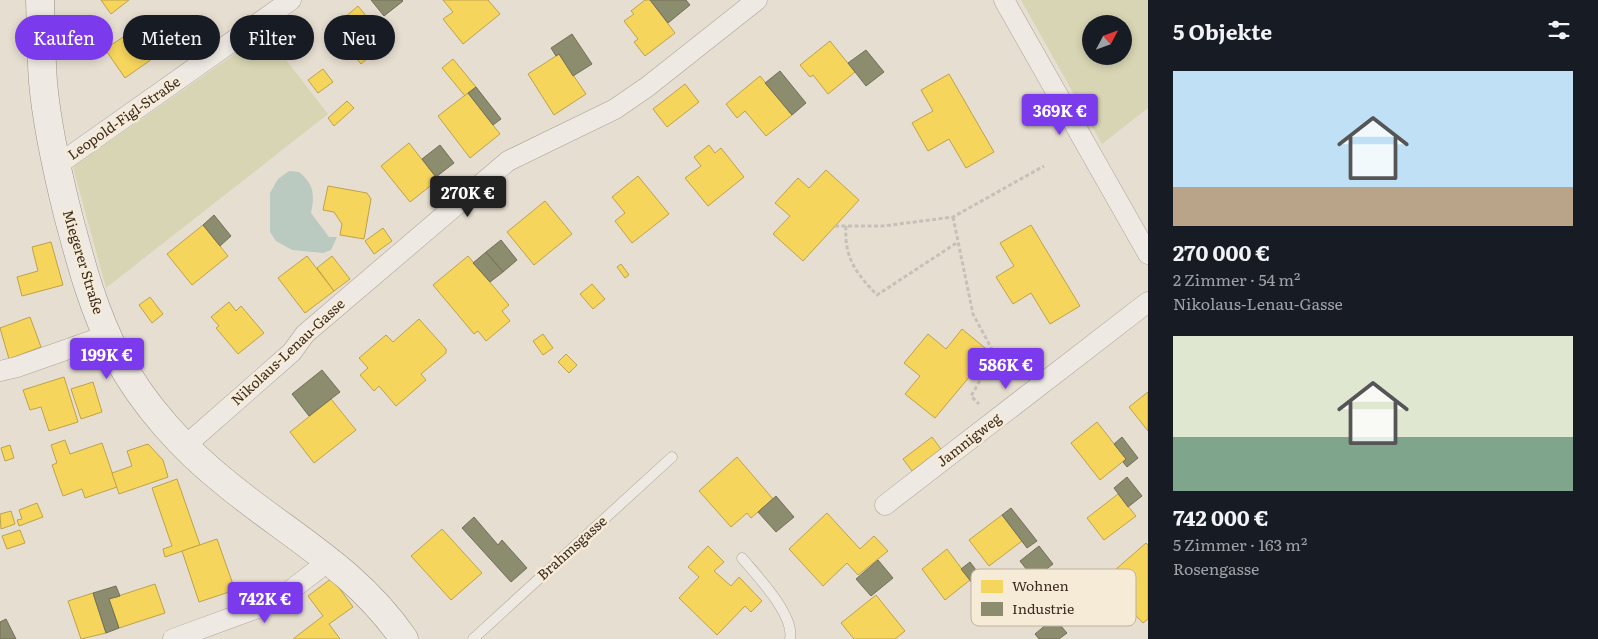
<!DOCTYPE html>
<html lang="de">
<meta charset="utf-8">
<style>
body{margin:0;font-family:Literata,serif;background:#242831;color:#f1f3f6;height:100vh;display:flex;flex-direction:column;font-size:19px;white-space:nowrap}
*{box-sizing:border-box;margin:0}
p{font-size:16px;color:#9ea1a6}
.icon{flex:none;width:28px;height:28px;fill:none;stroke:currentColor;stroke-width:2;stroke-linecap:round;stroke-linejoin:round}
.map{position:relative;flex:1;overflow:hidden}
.side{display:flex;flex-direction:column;background:#171b24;width:450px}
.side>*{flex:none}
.top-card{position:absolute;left:15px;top:15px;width:475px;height:45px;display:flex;gap:10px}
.needle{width:32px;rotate:49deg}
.fabs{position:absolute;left:1082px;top:15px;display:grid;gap:10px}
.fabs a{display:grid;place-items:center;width:50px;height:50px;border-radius:50%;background:#171b24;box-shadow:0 2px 8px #0003;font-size:25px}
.price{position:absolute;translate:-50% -42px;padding:0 11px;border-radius:5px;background:#7c3aed;color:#fff;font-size:16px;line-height:32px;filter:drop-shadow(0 1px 2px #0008)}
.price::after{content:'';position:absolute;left:50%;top:30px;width:15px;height:11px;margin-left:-8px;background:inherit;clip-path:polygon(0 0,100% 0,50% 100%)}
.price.on{background:#222;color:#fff}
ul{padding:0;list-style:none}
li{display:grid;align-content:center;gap:10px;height:265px;padding:0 25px}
li span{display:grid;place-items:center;height:155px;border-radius:0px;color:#555}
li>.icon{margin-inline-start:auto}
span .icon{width:90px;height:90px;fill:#fffc;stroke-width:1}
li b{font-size:21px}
h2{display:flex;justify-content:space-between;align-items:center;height:60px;padding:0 25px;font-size:21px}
.tag{padding:0 18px;border-radius:22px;background:#171b24;box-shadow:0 2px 8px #0003;font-size:18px;line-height:45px}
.tag.on{background:#7c3aed;color:#fff}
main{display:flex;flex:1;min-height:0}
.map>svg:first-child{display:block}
.green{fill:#d7d5b3;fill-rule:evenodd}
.water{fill:#bbcac0}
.homes{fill:#f6d55c;stroke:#bea24a}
.industry{fill:#8c8c6e;stroke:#746f57}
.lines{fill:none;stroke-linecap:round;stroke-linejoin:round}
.service-casing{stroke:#aba399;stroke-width:11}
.minor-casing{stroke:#aba399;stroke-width:21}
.secondary-casing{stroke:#9b9388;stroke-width:29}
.path{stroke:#c7c0b9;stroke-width:3;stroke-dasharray:4 2.5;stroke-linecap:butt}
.service{stroke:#eee9e2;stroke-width:10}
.minor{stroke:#eee9e2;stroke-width:20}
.secondary{stroke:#eee9e2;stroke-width:28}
.labels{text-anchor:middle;stroke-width:5;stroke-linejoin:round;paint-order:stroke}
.street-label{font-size:14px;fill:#3b2b20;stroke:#f6ebd7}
.key{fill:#f6ebd7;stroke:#beb1a0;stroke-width:1}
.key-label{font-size:14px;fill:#3b2b20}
</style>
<main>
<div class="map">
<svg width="1148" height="639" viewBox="0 0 1148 639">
<rect width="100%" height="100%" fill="#e6ded0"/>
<g class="green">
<path d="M1021 0H1148V108L1102 144ZM1091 24H1124V56H1091Z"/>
<polygon points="265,33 328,114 106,288 73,167"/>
</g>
<path class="water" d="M289 171 299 172C314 184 315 195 311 213L329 237H337L331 250 323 253 292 250 276 241 270 232V193L278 179Z"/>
<g class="homes">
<polygon points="101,0 129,0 111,14"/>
<polygon points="443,0 488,0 500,14 463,44 443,19 453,12"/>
<polygon points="645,0 650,0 675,33 645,56 634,42 638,39 624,21 634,14 631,11"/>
<polygon points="358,6 387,42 361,64 353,54 349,57 336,42 340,39 331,29"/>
<polygon points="143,24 162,52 125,78 105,49"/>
<polygon points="830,41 855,72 828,94 813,75 810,77 800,65"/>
<polygon points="559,54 586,94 554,115 528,74"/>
<polygon points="453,59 476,87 465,96 442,68"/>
<polygon points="323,69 333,82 318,93 308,80"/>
<polygon points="949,74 994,152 966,168 949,139 928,151 912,123 933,111 921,90"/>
<polygon points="760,76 792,115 766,136 745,111 737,118 726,104"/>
<polygon points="685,84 699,102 667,127 653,109"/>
<polygon points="468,93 500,134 470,158 438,116"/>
<polygon points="347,101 354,108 334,126 328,118"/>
<polygon points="409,143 438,180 410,202 381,166"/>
<polygon points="709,145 715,153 721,148 744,177 708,206 685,178 701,166 694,157"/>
<polygon points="826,170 859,200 803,261 773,234 790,216 775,203 798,178 809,188"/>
<polygon points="638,176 669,214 632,243 615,221 625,213 612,197"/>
<polygon points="328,186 367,193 371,199 364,239 340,235 342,224 334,212 323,210"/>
<polygon points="545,201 572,234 534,265 507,232"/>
<polygon points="203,225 228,256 192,285 167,254"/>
<polygon points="1031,225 1080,306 1050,324 1031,293 1013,304 996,277 1014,266 1000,243"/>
<polygon points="383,228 392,241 374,254 365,241"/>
<polygon points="51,242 63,285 22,296 17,277 38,271 32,247"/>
<polygon points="307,256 334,291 305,313 278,278"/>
<polygon points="332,256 350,279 334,291 317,268"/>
<polygon points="468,256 509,305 502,311 510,321 486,341 478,331 474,334 433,285"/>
<polygon points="621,264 629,275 625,278 617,267"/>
<polygon points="592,284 605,299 593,309 580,294"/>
<polygon points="150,297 163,314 152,323 139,305"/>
<polygon points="229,302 236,311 241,306 264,333 238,354 216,328 219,326 211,317"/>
<polygon points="30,317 41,347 9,359 0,328"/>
<polygon points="419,319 446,349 446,353 421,374 426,380 396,406 379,386 374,391 360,375 368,368 359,358 386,335 393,342"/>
<polygon points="962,329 990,352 935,418 905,394 920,376 904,363 928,334 946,349"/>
<polygon points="543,334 553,348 543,355 533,341"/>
<polygon points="566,354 577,365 569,373 558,362"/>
<polygon points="64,377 78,422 49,431 41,407 30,410 23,390"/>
<polygon points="93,382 102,412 81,419 71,389"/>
<polygon points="1148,392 1148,431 1129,407"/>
<polygon points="331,399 356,430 314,463 290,432"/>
<polygon points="1097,422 1126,459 1100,480 1071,443"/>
<polygon points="932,437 941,449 912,471 903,459"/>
<polygon points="65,440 70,454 102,443 117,487 85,498 82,489 63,496 52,465 57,463 51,445"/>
<polygon points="148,444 163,460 168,477 119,494 112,473 132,466 127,451"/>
<polygon points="10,445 14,458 5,461 1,448"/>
<polygon points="737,457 773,499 751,518 747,513 731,527 699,491"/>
<polygon points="177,479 200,545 165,557 163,549 172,546 152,488"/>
<polygon points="1118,494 1136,516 1104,540 1087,518"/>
<polygon points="37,503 43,517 19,526 17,520 22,519 19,510"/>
<polygon points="11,511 15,524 1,529 0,514"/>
<polygon points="827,513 860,549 874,536 888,551 858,575 847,563 823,586 789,549"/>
<polygon points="1002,515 1022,541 989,566 969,540"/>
<polygon points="442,529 482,573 451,600 411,556"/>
<polygon points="20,530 25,543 7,549 2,536"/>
<polygon points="217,539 235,590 199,602 182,551"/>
<polygon points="1146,543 1148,545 1148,619 1143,623 1122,601 1133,591 1115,570"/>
<polygon points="708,546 724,562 714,571 731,586 739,577 762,601 751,612 745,606 717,635 679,598 699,577 688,567"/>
<polygon points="947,549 970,580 945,600 922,569"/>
<polygon points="332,578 353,607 329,624 340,639 293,639 323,616 308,596"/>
<polygon points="155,584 165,613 119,628 109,599"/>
<polygon points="93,593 106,633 81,639 68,601"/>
<polygon points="876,595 905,631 895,639 854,639 841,623"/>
</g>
<g class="industry">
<polygon points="371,0 402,0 403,1 384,16"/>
<polygon points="650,0 686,0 690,5 668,23"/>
<polygon points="162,21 177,42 162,52 147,31"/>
<polygon points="572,34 592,64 573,76 559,54 556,56 551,48"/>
<polygon points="866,50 884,72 866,86 848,63"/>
<polygon points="780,71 806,103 792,115 765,83"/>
<polygon points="476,87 501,119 493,125 468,93"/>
<polygon points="440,145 454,163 436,177 422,159"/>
<polygon points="214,215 231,236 220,246 203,225"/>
<polygon points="501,240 517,260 503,272 486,252"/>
<polygon points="486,252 503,272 490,282 473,263"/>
<polygon points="322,370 340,392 309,416 292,394"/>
<polygon points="1122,437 1138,458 1127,467 1123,462 1126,459 1114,444"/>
<polygon points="1127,477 1142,496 1128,507 1114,488"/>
<polygon points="776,496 794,517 776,532 758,512"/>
<polygon points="1011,508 1037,541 1027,548 1002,515"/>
<polygon points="474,517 498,545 502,540 527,568 511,582 462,528"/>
<polygon points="1039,546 1053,564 1034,579 1020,561"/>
<polygon points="878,560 893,578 871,596 856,579"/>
<polygon points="970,562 985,582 977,589 961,569"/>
<polygon points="116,586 120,596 109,599 119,628 106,633 93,593"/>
<polygon points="1054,618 1067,633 1059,639 1039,639 1035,634"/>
<polygon points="6,619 16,639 0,639 0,622"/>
</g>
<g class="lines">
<defs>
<g id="service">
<path d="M742 558C757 576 795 615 790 639"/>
<polyline points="473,639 672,457"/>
</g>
<g id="minor">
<polyline points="1004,0 1148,254"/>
<polyline points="56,166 291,0"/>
<polyline points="0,371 17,367 108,335"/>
<polyline points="185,446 292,352 305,334 508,161 615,109 647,87 757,0"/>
<polyline points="885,505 1148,302"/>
<polyline points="173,639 263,606 287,593 330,560"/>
</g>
<path id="secondary" d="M40 0C41 27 41 55 43 82 47 127 57 171 68 215 81 264 94 313 118 358 144 406 184 450 227 484 290 536 356 569 404 639"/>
</defs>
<use href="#service" class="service-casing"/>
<use href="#minor" class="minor-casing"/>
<use href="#secondary" class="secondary-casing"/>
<g class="path">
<polyline points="953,217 973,314 995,355 971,396 979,404"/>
<polyline points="835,226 883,226 953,217 1044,166"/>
<path d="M846 226C844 258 856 273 877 295L958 242"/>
</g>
<use href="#service" class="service"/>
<use href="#minor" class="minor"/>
<use href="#secondary" class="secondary"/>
</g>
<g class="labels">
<g class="street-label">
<text transform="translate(124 118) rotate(-35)" y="5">Leopold-Figl-Straße</text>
<text transform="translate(83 262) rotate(73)" y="5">Miegerer Straße</text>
<text transform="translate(288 352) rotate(-43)" y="5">Nikolaus-Lenau-Gasse</text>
<text transform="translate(969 440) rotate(-38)" y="5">Jamnigweg</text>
<text transform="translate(572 548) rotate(-42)" y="5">Brahmsgasse</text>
</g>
</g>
<rect x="971" y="569" width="165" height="57" rx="8" class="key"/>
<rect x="981" y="580" width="22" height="13" fill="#f6d55c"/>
<rect x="981" y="602" width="22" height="14" fill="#8c8c6e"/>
<g class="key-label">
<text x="1012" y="591">Wohnen</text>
<text x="1012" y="614">Industrie</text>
</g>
</svg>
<div class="fabs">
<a><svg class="needle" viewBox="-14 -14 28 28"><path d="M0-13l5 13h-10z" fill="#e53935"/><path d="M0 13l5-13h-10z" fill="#9ea1a6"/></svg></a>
</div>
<b class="price" style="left:1060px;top:136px">369K €</b>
<b class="price on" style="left:468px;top:218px">270K €</b>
<b class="price" style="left:107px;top:380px">199K €</b>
<b class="price" style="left:1006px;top:390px">586K €</b>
<b class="price" style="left:265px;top:624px">742K €</b>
<div class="top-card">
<a class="tag on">Kaufen</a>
<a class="tag">Mieten</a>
<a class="tag">Filter</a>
<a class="tag">Neu</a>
</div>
</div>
<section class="side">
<h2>5 Objekte<svg class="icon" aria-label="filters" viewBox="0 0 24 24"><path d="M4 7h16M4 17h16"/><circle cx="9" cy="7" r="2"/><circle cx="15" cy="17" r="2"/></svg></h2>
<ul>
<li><span style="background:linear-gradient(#bfe0f5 75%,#b9a48a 0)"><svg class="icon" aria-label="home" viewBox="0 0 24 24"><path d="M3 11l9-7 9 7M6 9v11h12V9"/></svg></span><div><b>270 000 €</b><p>2 Zimmer · 54 m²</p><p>Nikolaus-Lenau-Gasse</p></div></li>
<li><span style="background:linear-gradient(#dfe7d0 65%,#7fa58c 0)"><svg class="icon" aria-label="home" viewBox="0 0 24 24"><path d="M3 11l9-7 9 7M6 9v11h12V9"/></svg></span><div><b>742 000 €</b><p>5 Zimmer · 163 m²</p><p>Rosengasse</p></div></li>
</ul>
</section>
</main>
